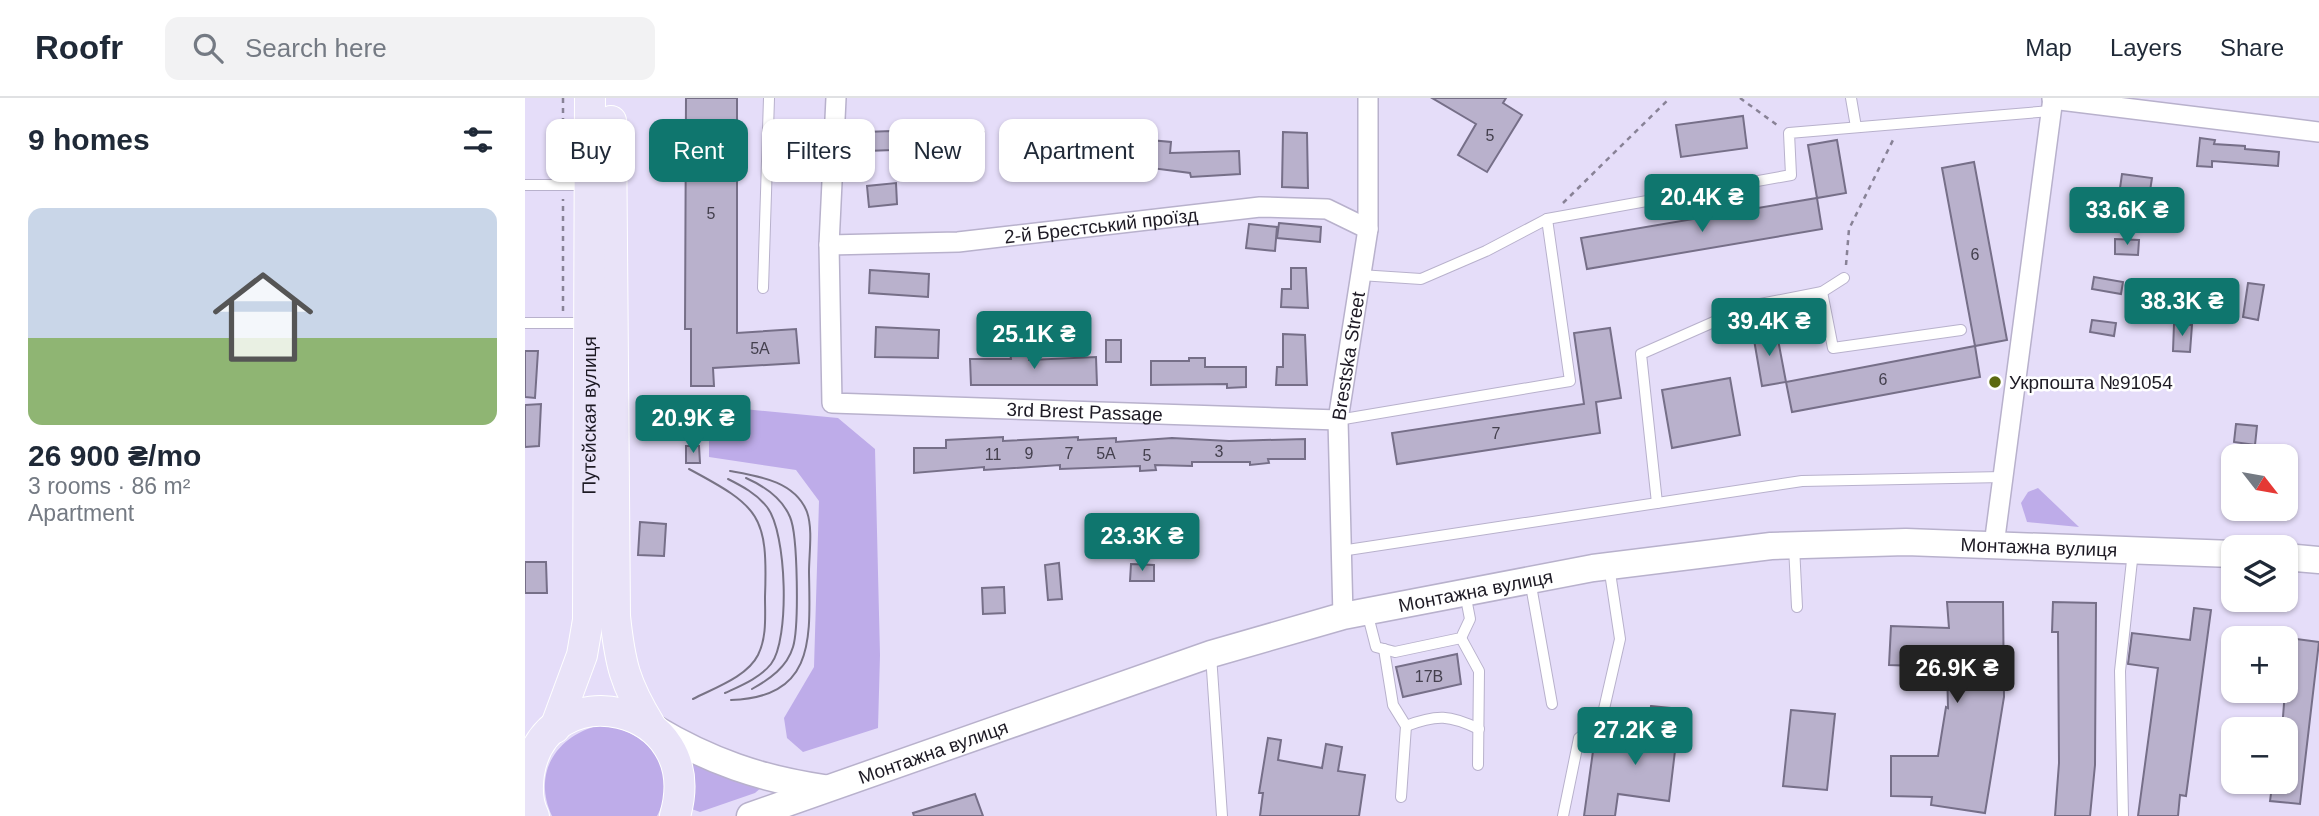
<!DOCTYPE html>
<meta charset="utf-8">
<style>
body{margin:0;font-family:Arial,sans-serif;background:#f2f2f3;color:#1f2937;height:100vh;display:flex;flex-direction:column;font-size:26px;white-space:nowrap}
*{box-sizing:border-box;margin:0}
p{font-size:23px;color:#747a83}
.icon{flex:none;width:38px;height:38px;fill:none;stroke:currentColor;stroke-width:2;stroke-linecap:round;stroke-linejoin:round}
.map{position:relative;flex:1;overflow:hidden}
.panel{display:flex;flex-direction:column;background:#fff;width:525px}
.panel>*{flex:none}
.guide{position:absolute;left:21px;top:21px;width:665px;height:63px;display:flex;gap:14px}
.needle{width:46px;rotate:121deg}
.buttons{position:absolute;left:1696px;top:346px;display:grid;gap:14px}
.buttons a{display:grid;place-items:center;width:77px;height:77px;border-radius:14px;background:#fff;box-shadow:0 2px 5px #0004;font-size:35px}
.price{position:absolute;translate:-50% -60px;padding:0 16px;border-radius:7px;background:#0f766e;color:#fff;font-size:23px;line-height:46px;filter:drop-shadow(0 2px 4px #0008)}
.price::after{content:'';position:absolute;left:50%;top:42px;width:21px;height:16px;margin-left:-10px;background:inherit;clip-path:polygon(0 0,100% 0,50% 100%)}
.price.current{background:#222;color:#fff}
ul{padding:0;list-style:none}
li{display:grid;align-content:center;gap:14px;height:371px;padding:0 28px}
li span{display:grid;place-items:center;height:217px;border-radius:14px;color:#555}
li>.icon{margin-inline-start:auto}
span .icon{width:126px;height:126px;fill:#fffc;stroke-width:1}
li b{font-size:30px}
h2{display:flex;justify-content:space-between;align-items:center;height:84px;padding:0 28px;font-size:30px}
.chip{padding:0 24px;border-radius:14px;background:#fff;box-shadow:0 2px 5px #0004;font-size:24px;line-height:63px}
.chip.current{background:#0f766e;color:#fff}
header{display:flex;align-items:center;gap:42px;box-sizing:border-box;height:98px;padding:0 35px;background:#fff;border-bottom:2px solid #e0e1e3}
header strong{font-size:33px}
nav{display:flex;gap:38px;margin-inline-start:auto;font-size:24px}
.search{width:490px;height:63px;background:#f2f2f3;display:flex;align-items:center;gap:18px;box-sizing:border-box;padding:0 24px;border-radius:14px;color:#747a83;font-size:26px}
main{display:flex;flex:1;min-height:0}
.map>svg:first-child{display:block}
.green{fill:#beace9}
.building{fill:#b9b1cc;stroke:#766f88;stroke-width:2}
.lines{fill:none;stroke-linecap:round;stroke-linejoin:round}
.lane-casing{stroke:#b8b1cc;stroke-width:12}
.street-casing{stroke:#b8b1cc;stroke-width:22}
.secondary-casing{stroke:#b8b1cc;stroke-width:29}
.primary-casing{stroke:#fff;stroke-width:32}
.path{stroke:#888296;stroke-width:2.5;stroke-dasharray:5 5;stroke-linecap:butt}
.lane{stroke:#fff;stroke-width:10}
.street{stroke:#fff;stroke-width:19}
.secondary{stroke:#fff;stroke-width:26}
.primary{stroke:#e9e3f8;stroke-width:30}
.tram{stroke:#787385;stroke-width:2}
.poi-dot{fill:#5c6910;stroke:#fff;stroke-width:2.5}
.labels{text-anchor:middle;stroke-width:5;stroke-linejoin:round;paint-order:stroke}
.number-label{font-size:16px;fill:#44404e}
.street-label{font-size:19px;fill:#1d1a24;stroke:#fff}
.poi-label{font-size:19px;fill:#1d1a24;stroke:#fff;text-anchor:start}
</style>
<header>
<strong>Roofr</strong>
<div class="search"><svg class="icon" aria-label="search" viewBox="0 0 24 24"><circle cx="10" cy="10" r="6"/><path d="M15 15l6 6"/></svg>Search here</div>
<nav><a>Map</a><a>Layers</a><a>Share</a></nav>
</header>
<main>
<section class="panel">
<h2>9 homes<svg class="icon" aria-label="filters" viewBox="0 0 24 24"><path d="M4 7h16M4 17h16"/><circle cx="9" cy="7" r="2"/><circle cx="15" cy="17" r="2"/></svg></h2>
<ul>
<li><span style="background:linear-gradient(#c9d6e8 60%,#8fb573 0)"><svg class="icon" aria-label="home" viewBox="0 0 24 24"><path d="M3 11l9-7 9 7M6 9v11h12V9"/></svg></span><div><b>26 900 ₴/mo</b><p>3 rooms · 86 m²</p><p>Apartment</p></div></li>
</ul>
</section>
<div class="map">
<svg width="1794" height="718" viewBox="0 0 1794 718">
<rect width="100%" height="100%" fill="#e5ddf9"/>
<g class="green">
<polygon points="208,310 313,320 350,351 355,557 353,630 278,654 262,640 259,620 289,569 294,403 271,372 184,359 184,335"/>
<polygon points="1513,390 1554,429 1502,424 1496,405 1503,394"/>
<path d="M75 627C122 631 157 672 132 718H27C7 675 31 638 75 627Z"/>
<polygon points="165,664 238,688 230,695 175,714 164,710"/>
</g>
<g class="building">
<polygon points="161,0 212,0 212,235 271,231 274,265 188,270 189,288 166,288 166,231 160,231"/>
<polygon points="907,0 981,0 978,5 997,17 962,74 933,57 951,26"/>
<polygon points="1218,18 1222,50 1156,59 1151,27"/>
<polygon points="575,24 576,35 612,30 614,41 646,44 645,55 714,53 715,76 666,79 665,75 626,70 628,51 600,55 599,48 563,51 561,26"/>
<polygon points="366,33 367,52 342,53 340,34"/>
<polygon points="459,34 459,53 415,54 415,37"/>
<polygon points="758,34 782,35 783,90 757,89"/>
<polygon points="1675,40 1690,42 1689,46 1720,48 1720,51 1754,54 1753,68 1687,63 1687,69 1672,68"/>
<polygon points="1312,42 1321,95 1292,100 1283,47"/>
<polygon points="543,57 544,80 487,82 487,59"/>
<polygon points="1449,64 1482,242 1450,248 1417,70"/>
<polygon points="1597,76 1627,80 1625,93 1595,90"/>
<polygon points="371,85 372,106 344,109 342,88"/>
<polygon points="1292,100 1297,131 1062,171 1056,140"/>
<polygon points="1580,113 1597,115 1595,134 1577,132"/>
<polygon points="754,125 796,129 795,144 752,140"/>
<polygon points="724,126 752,129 750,153 721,150"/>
<polygon points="1590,141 1614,142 1613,157 1590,156"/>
<polygon points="766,170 781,170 783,210 756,209 757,191 766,191"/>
<polygon points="345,172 404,176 403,199 344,195"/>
<polygon points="1569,179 1598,184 1596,196 1567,191"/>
<polygon points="1723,185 1739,187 1733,222 1718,219"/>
<polygon points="1567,222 1591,225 1589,238 1565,234"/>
<polygon points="1649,226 1667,227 1665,254 1648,253"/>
<polygon points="351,229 414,232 413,260 350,259"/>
<polygon points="1085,230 1096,300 1071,304 1075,335 872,366 867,335 1059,306 1049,235"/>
<polygon points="1251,231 1261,284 1237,288 1228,236"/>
<polygon points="758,236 780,237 782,287 751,287 752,269 758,269"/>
<rect x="581" y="242" width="15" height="22"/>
<polygon points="1450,248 1455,279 1267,314 1261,284"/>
<polygon points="0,253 13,253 10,300 0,299"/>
<polygon points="504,254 504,262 571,259 572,287 446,287 445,261 486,261 485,255"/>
<polygon points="664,260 680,260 680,269 721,269 721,289 702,290 702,286 626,287 626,263 664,263"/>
<polygon points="1205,280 1215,337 1147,350 1137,292"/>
<polygon points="16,306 14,348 0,349 0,307"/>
<polygon points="1711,326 1732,328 1730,347 1709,344"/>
<polygon points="478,339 478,343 553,339 553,342 591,340 591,344 647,340 704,343 780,341 780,361 743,361 744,365 725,367 725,364 667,364 667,368 630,367 631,372 615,373 615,368 535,371 535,367 459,372 459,369 389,375 389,350 421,350 421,342"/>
<polygon points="161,348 174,348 175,365 161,365"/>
<polygon points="115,424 141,426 139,458 113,457"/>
<polygon points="0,464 21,464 22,495 0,495"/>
<polygon points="534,465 537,501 523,502 520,467"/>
<polygon points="606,466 629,467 629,483 605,483"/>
<polygon points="479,489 480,515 458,516 457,490"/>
<polygon points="1422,504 1478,504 1479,599 1460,715 1406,707 1407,699 1366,698 1366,658 1413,658 1421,609 1423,610 1422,569 1364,567 1366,528 1424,530"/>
<polygon points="1528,504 1571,505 1570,667 1565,718 1530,718 1534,665 1533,534 1527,534"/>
<polygon points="1669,510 1686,512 1661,698 1655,697 1653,718 1613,718 1633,570 1603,566 1607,535 1665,542"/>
<polygon points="1764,540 1794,544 1775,706 1745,703 1747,688 1760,689 1760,632 1757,632"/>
<polygon points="932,556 936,586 878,599 871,569"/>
<polygon points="1126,608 1155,611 1144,703 1093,696 1090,718 1059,718 1069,646 1120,653"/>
<polygon points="1266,612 1310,616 1302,692 1258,688"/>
<polygon points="743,640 756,642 753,662 797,670 801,646 817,649 813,673 840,677 834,718 735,718 738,695 734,695"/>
<polygon points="450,696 458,718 389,718 388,715"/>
</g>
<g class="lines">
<defs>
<g id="lane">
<polyline points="1326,0 1331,29"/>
<polyline points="0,87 61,87"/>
<polyline points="835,177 896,181 961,153 1022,121"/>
<polyline points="238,190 244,0"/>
<polyline points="1297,194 1308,250 1436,232"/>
<polyline points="0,225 62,225"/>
<polyline points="813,322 1045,283 1022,121 1266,77 1264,35 1526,13"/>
<polyline points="1132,405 1116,256 1225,208 1297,194 1319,180"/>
<polyline points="1269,448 1272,509"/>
<polyline points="816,453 1277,383 1478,379"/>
<polyline points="1005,482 1027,606"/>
<polyline points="842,514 851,549 870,554 936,540 945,521 940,495"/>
<polyline points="936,540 954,573 953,667"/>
<polyline points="859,551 868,607 881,628 876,699"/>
<polyline points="686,557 697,718"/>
<path d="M881 628C912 616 925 617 954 631"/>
<polyline points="1038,718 1054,640 1076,624 1095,541 1084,468"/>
<polyline points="1598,718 1595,573 1608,453"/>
</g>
<g id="street">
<path id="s1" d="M311 0 304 147 307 305 813 322"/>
<polyline points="1527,1 1794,34"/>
<path id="s2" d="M304 147 433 144 735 109 802 111 843 131"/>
<polyline points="1469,447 1528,0"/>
<path id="s3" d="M818 518 813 322 843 131V0"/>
</g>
<g id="secondary">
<polyline points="1760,459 1794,462"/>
<path d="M129 630C184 663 236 681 299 690"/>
<path id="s4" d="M225 718 686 556 818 518 1068 470 1246 448 1381 444 1708 456"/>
</g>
<g id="primary">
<path d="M86 23 90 518C95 566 100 586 125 627"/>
<path id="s5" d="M30 630 57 557 63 522 65 0"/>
<path d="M9 718C2 705 2 690 4 676 20 572 183 604 150 718"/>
</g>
</defs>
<use href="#lane" class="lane-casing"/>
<use href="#street" class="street-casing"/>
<use href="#secondary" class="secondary-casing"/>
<use href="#primary" class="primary-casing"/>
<g class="path">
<polyline points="38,0 38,73"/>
<polyline points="1215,0 1252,27"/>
<polyline points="1038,105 1145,0"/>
<polyline points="1321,167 1324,131 1369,40"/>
<polyline points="38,213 38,101"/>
</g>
<use href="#lane" class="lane"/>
<use href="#street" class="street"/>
<use href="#secondary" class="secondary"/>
<use href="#primary" class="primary"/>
<g class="tram">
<path d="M164 371C235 409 243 417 240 499 240 518 242 539 233 557 222 579 189 590 168 601"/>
<path d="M205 373C233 378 270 383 282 414 288 431 284 456 284 474 285 540 291 599 206 602"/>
<path d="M221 380C239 388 257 400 265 419 273 437 274 529 268 549 262 569 245 581 227 591"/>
<path d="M200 595C215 588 235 580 246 566 265 542 262 434 242 409 232 396 217 388 203 381"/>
</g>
</g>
<circle class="poi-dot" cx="1470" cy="284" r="7"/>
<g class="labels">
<g class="number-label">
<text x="965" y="43">5</text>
<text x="186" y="121">5</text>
<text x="1450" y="162">6</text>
<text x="235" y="256">5А</text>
<text x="1358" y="287">6</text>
<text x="971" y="341">7</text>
<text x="694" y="359">3</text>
<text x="504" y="361">9</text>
<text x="544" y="361">7</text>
<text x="581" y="361">5А</text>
<text x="468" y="362">11</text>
<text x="622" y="363">5</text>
<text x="904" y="584">17В</text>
</g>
<g class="street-label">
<text dy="7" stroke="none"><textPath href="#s2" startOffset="273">2-й Брестський проїзд</textPath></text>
<text dy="7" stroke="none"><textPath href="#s3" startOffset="261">Brestska Street</textPath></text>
<text dy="7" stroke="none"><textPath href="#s1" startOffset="558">3rd Brest Passage</textPath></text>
<text dy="7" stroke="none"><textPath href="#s5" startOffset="318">Путєйская вулиця</textPath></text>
<text dy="7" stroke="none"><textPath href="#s4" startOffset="1328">Монтажна вулиця</textPath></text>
<text dy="7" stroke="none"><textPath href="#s4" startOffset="761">Монтажна вулиця</textPath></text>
<text dy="7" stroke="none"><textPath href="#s4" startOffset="194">Монтажна вулиця</textPath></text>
</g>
<g class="poi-label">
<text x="1484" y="291">Укрпошта №91054</text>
</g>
</g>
</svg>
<div class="buttons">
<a><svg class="needle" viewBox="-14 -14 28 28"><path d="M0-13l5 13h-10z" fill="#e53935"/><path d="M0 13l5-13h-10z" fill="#747a83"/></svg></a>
<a><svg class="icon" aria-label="layers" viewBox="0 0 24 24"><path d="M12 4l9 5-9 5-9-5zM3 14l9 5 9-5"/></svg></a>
<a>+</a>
<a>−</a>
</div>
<b class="price" style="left:1177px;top:136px">20.4K ₴</b>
<b class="price" style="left:1602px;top:149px">33.6K ₴</b>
<b class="price" style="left:1657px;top:240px">38.3K ₴</b>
<b class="price" style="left:1244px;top:260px">39.4K ₴</b>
<b class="price" style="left:509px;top:273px">25.1K ₴</b>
<b class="price" style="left:168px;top:357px">20.9K ₴</b>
<b class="price" style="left:617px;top:475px">23.3K ₴</b>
<b class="price current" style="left:1432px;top:607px">26.9K ₴</b>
<b class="price" style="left:1110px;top:669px">27.2K ₴</b>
<div class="guide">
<a class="chip">Buy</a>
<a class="chip current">Rent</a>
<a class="chip">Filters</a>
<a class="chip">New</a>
<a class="chip">Apartment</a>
</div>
</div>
</main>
